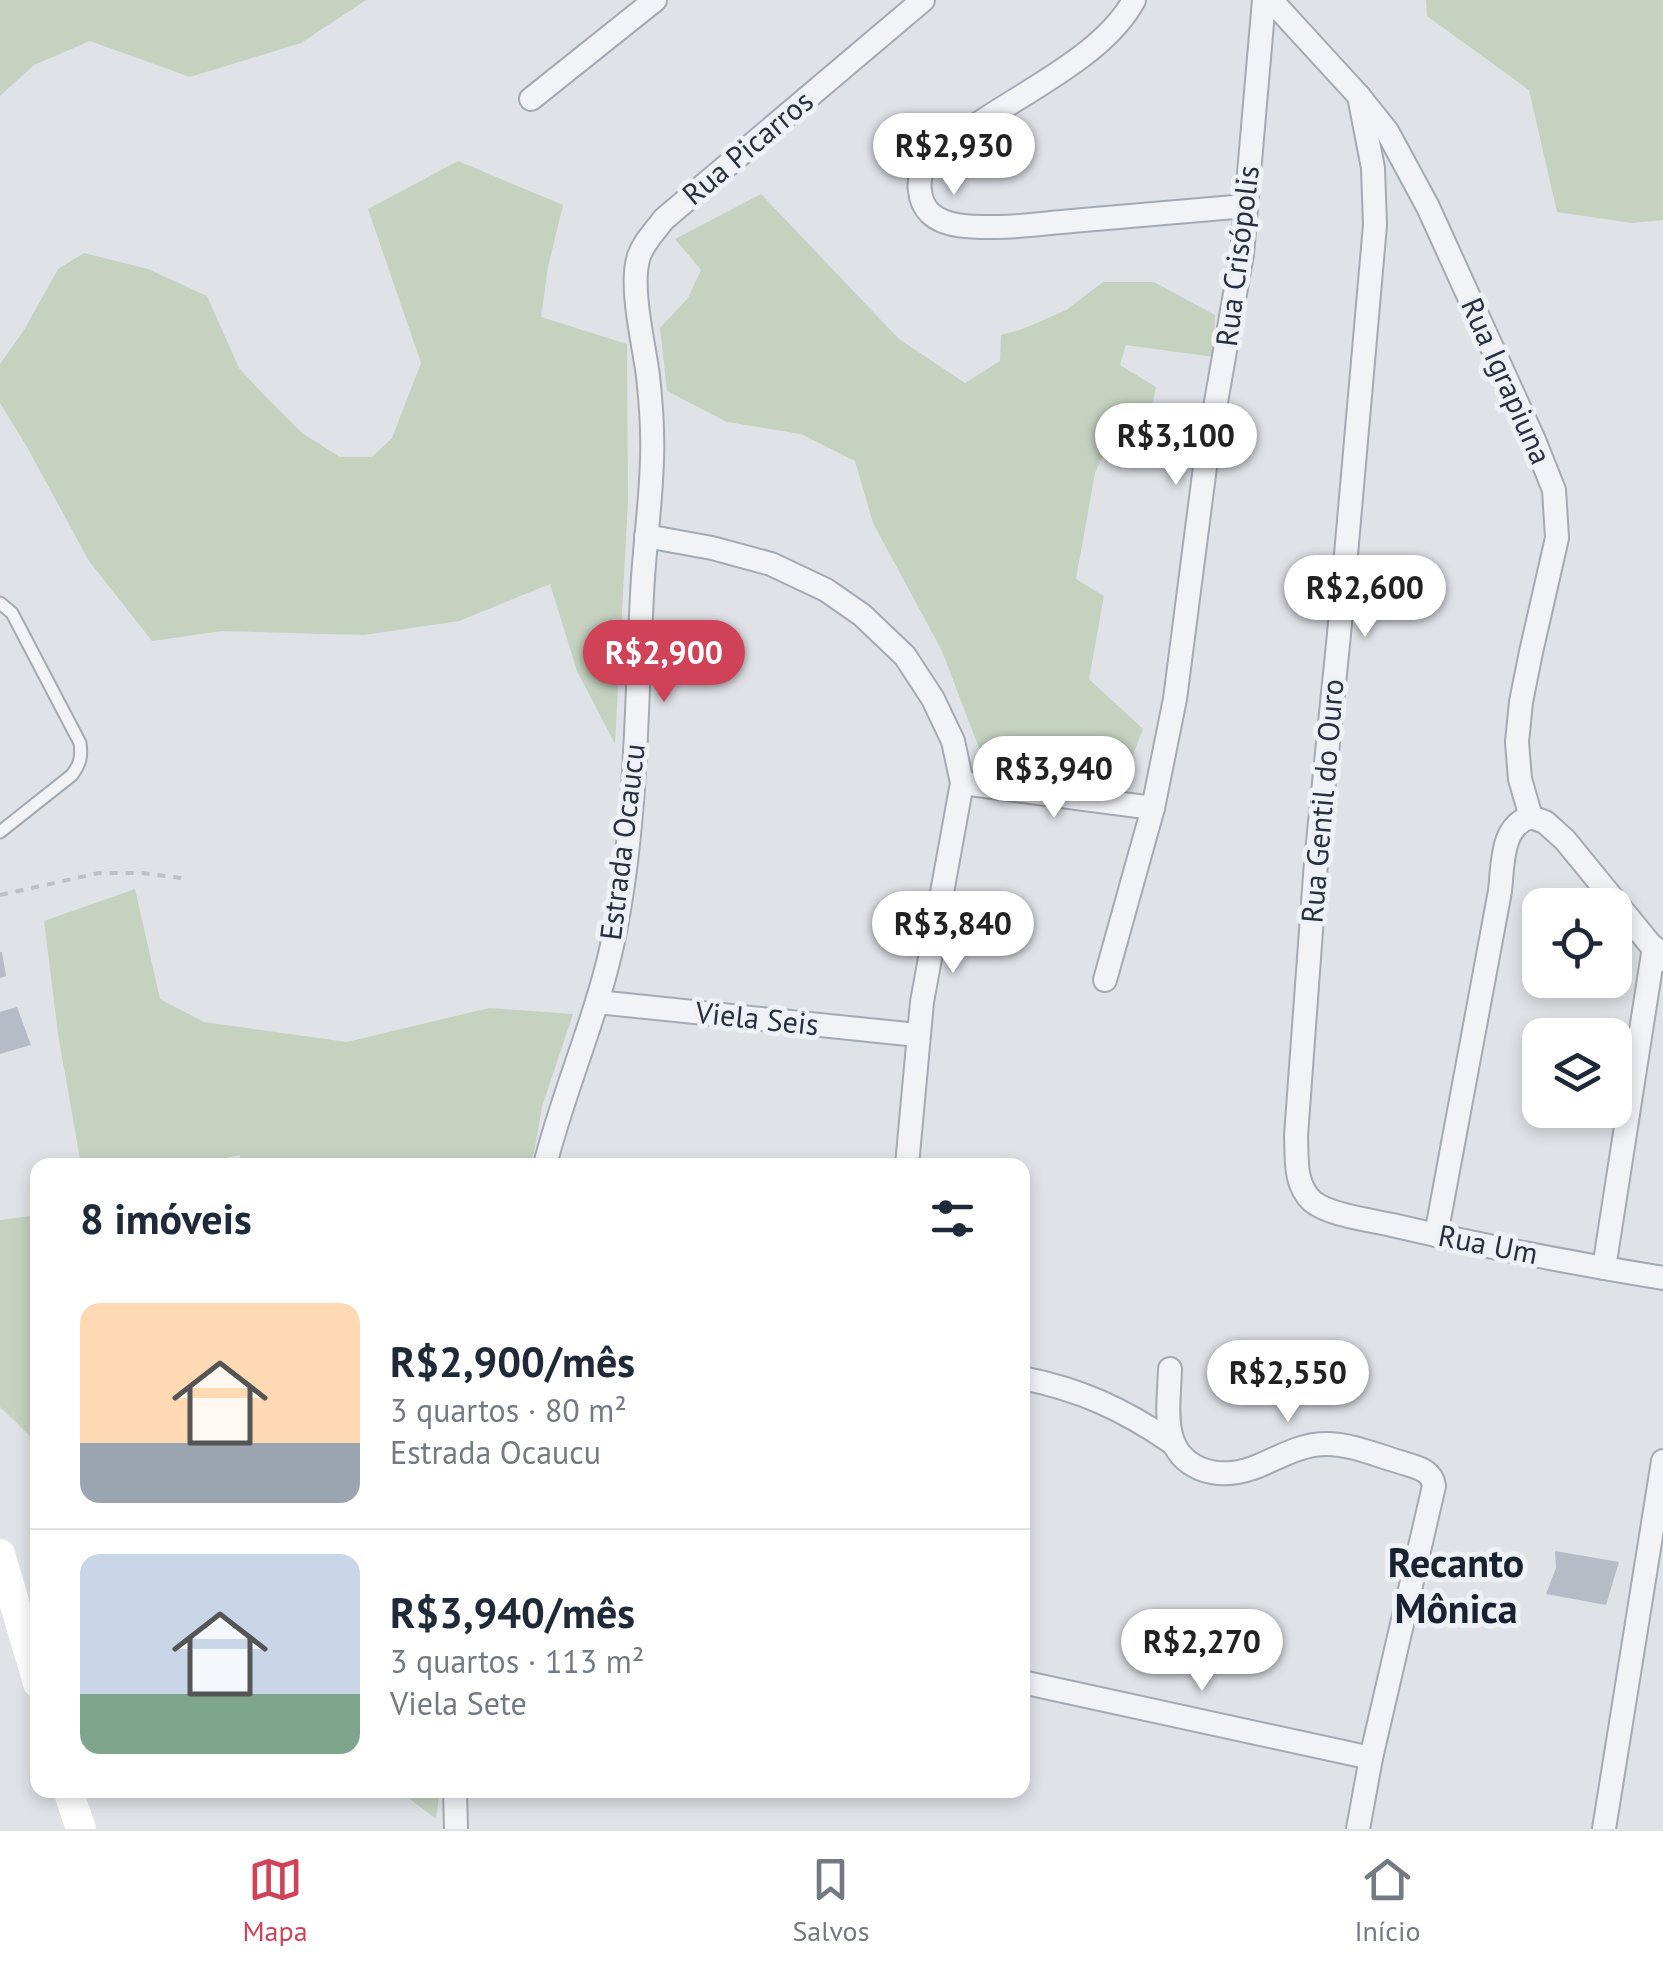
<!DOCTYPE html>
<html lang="pt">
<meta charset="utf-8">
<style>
body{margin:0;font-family:"PT Sans",sans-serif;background:#f6f6f7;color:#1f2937;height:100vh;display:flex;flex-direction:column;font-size:38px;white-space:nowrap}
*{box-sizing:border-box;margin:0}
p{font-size:32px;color:#747a83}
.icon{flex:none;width:55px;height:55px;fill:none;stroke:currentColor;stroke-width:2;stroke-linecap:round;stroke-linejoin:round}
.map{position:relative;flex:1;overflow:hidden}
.panel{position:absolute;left:30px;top:1158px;width:1000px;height:640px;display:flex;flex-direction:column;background:#fff;border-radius:20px;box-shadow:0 5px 15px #0003}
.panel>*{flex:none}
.controls{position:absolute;left:1522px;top:888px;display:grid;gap:20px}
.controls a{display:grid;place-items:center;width:110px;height:110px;border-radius:20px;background:#fff;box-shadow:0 5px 15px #0003;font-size:50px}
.price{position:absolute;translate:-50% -85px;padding:0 22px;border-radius:35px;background:#fff;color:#222;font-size:32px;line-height:65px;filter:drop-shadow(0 2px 5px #0008)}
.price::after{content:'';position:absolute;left:50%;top:60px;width:30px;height:22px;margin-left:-15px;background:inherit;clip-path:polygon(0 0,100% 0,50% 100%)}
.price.current{background:#cf4257;color:#fff}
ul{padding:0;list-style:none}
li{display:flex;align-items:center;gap:30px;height:250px;padding:0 50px}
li+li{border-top:2px solid #e0e1e3}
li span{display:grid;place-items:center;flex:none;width:280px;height:200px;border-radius:20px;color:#555}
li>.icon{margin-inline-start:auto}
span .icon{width:120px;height:120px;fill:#fffc;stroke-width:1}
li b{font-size:42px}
h2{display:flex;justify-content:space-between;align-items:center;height:120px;padding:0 50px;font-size:42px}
.tabs{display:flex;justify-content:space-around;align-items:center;height:140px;border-top:2px solid #e0e1e3;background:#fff;font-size:28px;color:#747a83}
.tabs a{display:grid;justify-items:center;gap:5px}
.tabs .current{color:#cf4257}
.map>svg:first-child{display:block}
.green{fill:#c5d2c0}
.building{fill:#b6bcc5}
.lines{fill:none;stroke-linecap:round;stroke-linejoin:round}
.lane-casing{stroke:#a4aab2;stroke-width:15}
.street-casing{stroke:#a4aab2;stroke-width:26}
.path{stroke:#bdc0c7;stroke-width:4;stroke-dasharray:8 8;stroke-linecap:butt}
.lane{stroke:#f2f3f7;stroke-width:11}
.street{stroke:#f2f3f7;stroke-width:22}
.secondary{stroke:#fff;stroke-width:30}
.labels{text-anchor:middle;stroke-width:10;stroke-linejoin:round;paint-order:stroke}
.street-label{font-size:30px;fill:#283040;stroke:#eef1f6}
.district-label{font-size:40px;font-weight:bold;fill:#1a2230;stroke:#eef1f6}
</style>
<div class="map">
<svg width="1663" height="1829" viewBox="0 0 1663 1829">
<rect width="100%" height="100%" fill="#dfe3e8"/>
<g class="green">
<polygon points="0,0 366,0 301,43 190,77 90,41 34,65 0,96"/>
<polygon points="1426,0 1663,0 1663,220 1632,223 1557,212 1529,90 1427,16"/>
<polygon points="458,161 563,205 548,267 541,317 627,344 628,501 615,744 577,671 550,584 459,621 364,635 222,631 152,641 89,561 27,447 0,403 0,364 24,330 58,269 84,253 148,269 207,296 239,368 265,396 302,433 340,457 372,457 392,438 421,363 368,209"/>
<polygon points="761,194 899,339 965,383 1000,361 1001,335 1023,329 1066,310 1103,282 1154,282 1215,315 1214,357 1126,345 1120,365 1156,387 1147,431 1110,440 1095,473 1076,579 1104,596 1089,679 1143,729 1123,781 982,756 942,651 873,523 855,461 801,434 727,422 667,391 660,328 688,298 701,270 675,239"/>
<polygon points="135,889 160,999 204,1022 347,1042 489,1008 573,1014 542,1107 534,1153 528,1165 241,1165 240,1155 197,1165 81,1165 58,1034 44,921"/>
<polygon points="37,1215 38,1439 34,1440 0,1407 0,1220"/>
<polygon points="398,1790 440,1790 436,1819"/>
</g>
<g class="building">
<polygon points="0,952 2,952 6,976 0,978"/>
<polygon points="17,1007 31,1045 0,1054 0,1012"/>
<polygon points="1555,1551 1619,1562 1606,1605 1546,1594 1556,1568"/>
</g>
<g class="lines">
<defs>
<path id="lane" d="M0 603 12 613 80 743C82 757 80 764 72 775L0 832"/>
<g id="street">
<path d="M1134 0C1103 58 1014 96 962 135 950 144 935 152 926 164 916 178 918 201 930 213 945 228 976 227 996 227 1021 227 1047 223 1072 221 1130 216 1188 211 1246 206"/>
<polyline points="1271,0 1359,96 1387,131 1428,207 1534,440 1554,490 1557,538 1531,652 1521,702 1517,742 1520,779 1531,817 1545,822 1565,840 1663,960"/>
<path d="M1359 96 1373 168 1375 225 1339 634 1316 862 1296 1136C1297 1158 1294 1184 1312 1201 1328 1215 1371 1220 1392 1225 1482 1246 1572 1263 1663 1278"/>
<polyline points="531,99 655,0"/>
<polyline points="646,536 712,548 771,564 826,590 862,615 905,656 933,699 953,741 962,783 922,1002 907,1165"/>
<polyline points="962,783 1153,808"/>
<polyline points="1105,980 1153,808 1175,699 1206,459 1242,254 1264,0"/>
<polyline points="597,1002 917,1035"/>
<path d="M545 1165C564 1089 597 1017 613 941 637 827 636 710 642 595 644 549 651 504 652 459 653 431 651 403 648 376 644 344 629 286 639 256 644 242 655 231 664 219L923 0"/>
<path d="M1436 1235 1500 891C1503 864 1501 825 1531 817"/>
<polyline points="1604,1268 1654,947"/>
<path d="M1170 1369C1169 1407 1159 1452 1201 1469 1219 1476 1236 1474 1253 1468 1277 1459 1299 1444 1326 1444 1351 1444 1376 1455 1400 1462 1415 1467 1432 1469 1434 1486L1371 1758 1358 1829"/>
<path d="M1022 1378C1079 1389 1123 1409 1171 1442"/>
<polyline points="1022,1682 1371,1758"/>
<polyline points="455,1790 456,1829"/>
<polyline points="1604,1829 1663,1461"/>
</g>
</defs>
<use href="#lane" class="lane-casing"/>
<use href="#street" class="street-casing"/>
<polyline class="path" points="0,895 99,873 143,873 188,879"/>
<use href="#lane" class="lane"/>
<use href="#street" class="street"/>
<g class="secondary">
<polyline points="0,1554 38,1683"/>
<polyline points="68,1790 81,1829"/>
</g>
</g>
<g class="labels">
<g class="street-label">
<text transform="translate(748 148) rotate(-40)" y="10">Rua Picarros</text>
<text transform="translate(1238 256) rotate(-83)" y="10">Rua Crisópolis</text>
<text transform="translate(1506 381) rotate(66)" y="10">Rua Igrapiuna</text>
<text transform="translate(1323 801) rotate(-85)" y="10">Rua Gentil do Ouro</text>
<text transform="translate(623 842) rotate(-83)" y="10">Estrada Ocaucu</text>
<text transform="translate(757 1019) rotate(6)" y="10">Viela Seis</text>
<text transform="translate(1488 1245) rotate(11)" y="10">Rua Um</text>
</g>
<g class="district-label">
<text x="1456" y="1577">Recanto<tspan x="1456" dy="46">Mônica</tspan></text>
</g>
</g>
</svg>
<div class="controls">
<a><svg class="icon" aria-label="locate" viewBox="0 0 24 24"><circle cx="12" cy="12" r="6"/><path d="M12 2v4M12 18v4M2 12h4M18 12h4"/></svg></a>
<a><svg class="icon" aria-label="layers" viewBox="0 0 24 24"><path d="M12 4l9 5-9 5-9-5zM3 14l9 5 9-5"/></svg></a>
</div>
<b class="price" style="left:954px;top:198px">R$2,930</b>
<b class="price" style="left:1176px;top:488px">R$3,100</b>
<b class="price" style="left:1365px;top:640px">R$2,600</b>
<b class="price current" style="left:664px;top:705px">R$2,900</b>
<b class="price" style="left:1054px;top:821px">R$3,940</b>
<b class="price" style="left:953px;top:976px">R$3,840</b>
<b class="price" style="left:1288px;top:1425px">R$2,550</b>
<b class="price" style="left:1202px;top:1694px">R$2,270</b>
<section class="panel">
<h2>8 imóveis<svg class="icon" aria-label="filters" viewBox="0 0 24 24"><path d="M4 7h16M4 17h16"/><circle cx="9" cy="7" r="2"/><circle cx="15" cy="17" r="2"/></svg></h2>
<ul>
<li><span style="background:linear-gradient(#ffd9b3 70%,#9aa5b1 0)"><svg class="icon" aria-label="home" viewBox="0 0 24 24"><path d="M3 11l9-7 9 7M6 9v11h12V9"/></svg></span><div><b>R$2,900/mês</b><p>3 quartos · 80 m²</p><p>Estrada Ocaucu</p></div></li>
<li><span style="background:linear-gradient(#c9d6e8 70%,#7fa58c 0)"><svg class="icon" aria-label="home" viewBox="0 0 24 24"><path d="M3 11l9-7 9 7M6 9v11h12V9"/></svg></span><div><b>R$3,940/mês</b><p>3 quartos · 113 m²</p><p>Viela Sete</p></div></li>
</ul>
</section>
</div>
<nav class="tabs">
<a class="current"><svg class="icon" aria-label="map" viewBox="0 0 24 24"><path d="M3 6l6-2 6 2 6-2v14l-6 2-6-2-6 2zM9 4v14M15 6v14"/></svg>Mapa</a>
<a><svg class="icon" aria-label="saved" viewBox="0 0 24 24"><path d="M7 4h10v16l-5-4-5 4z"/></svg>Salvos</a>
<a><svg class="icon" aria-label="home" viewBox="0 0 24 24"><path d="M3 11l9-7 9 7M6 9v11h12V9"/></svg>Início</a>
</nav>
